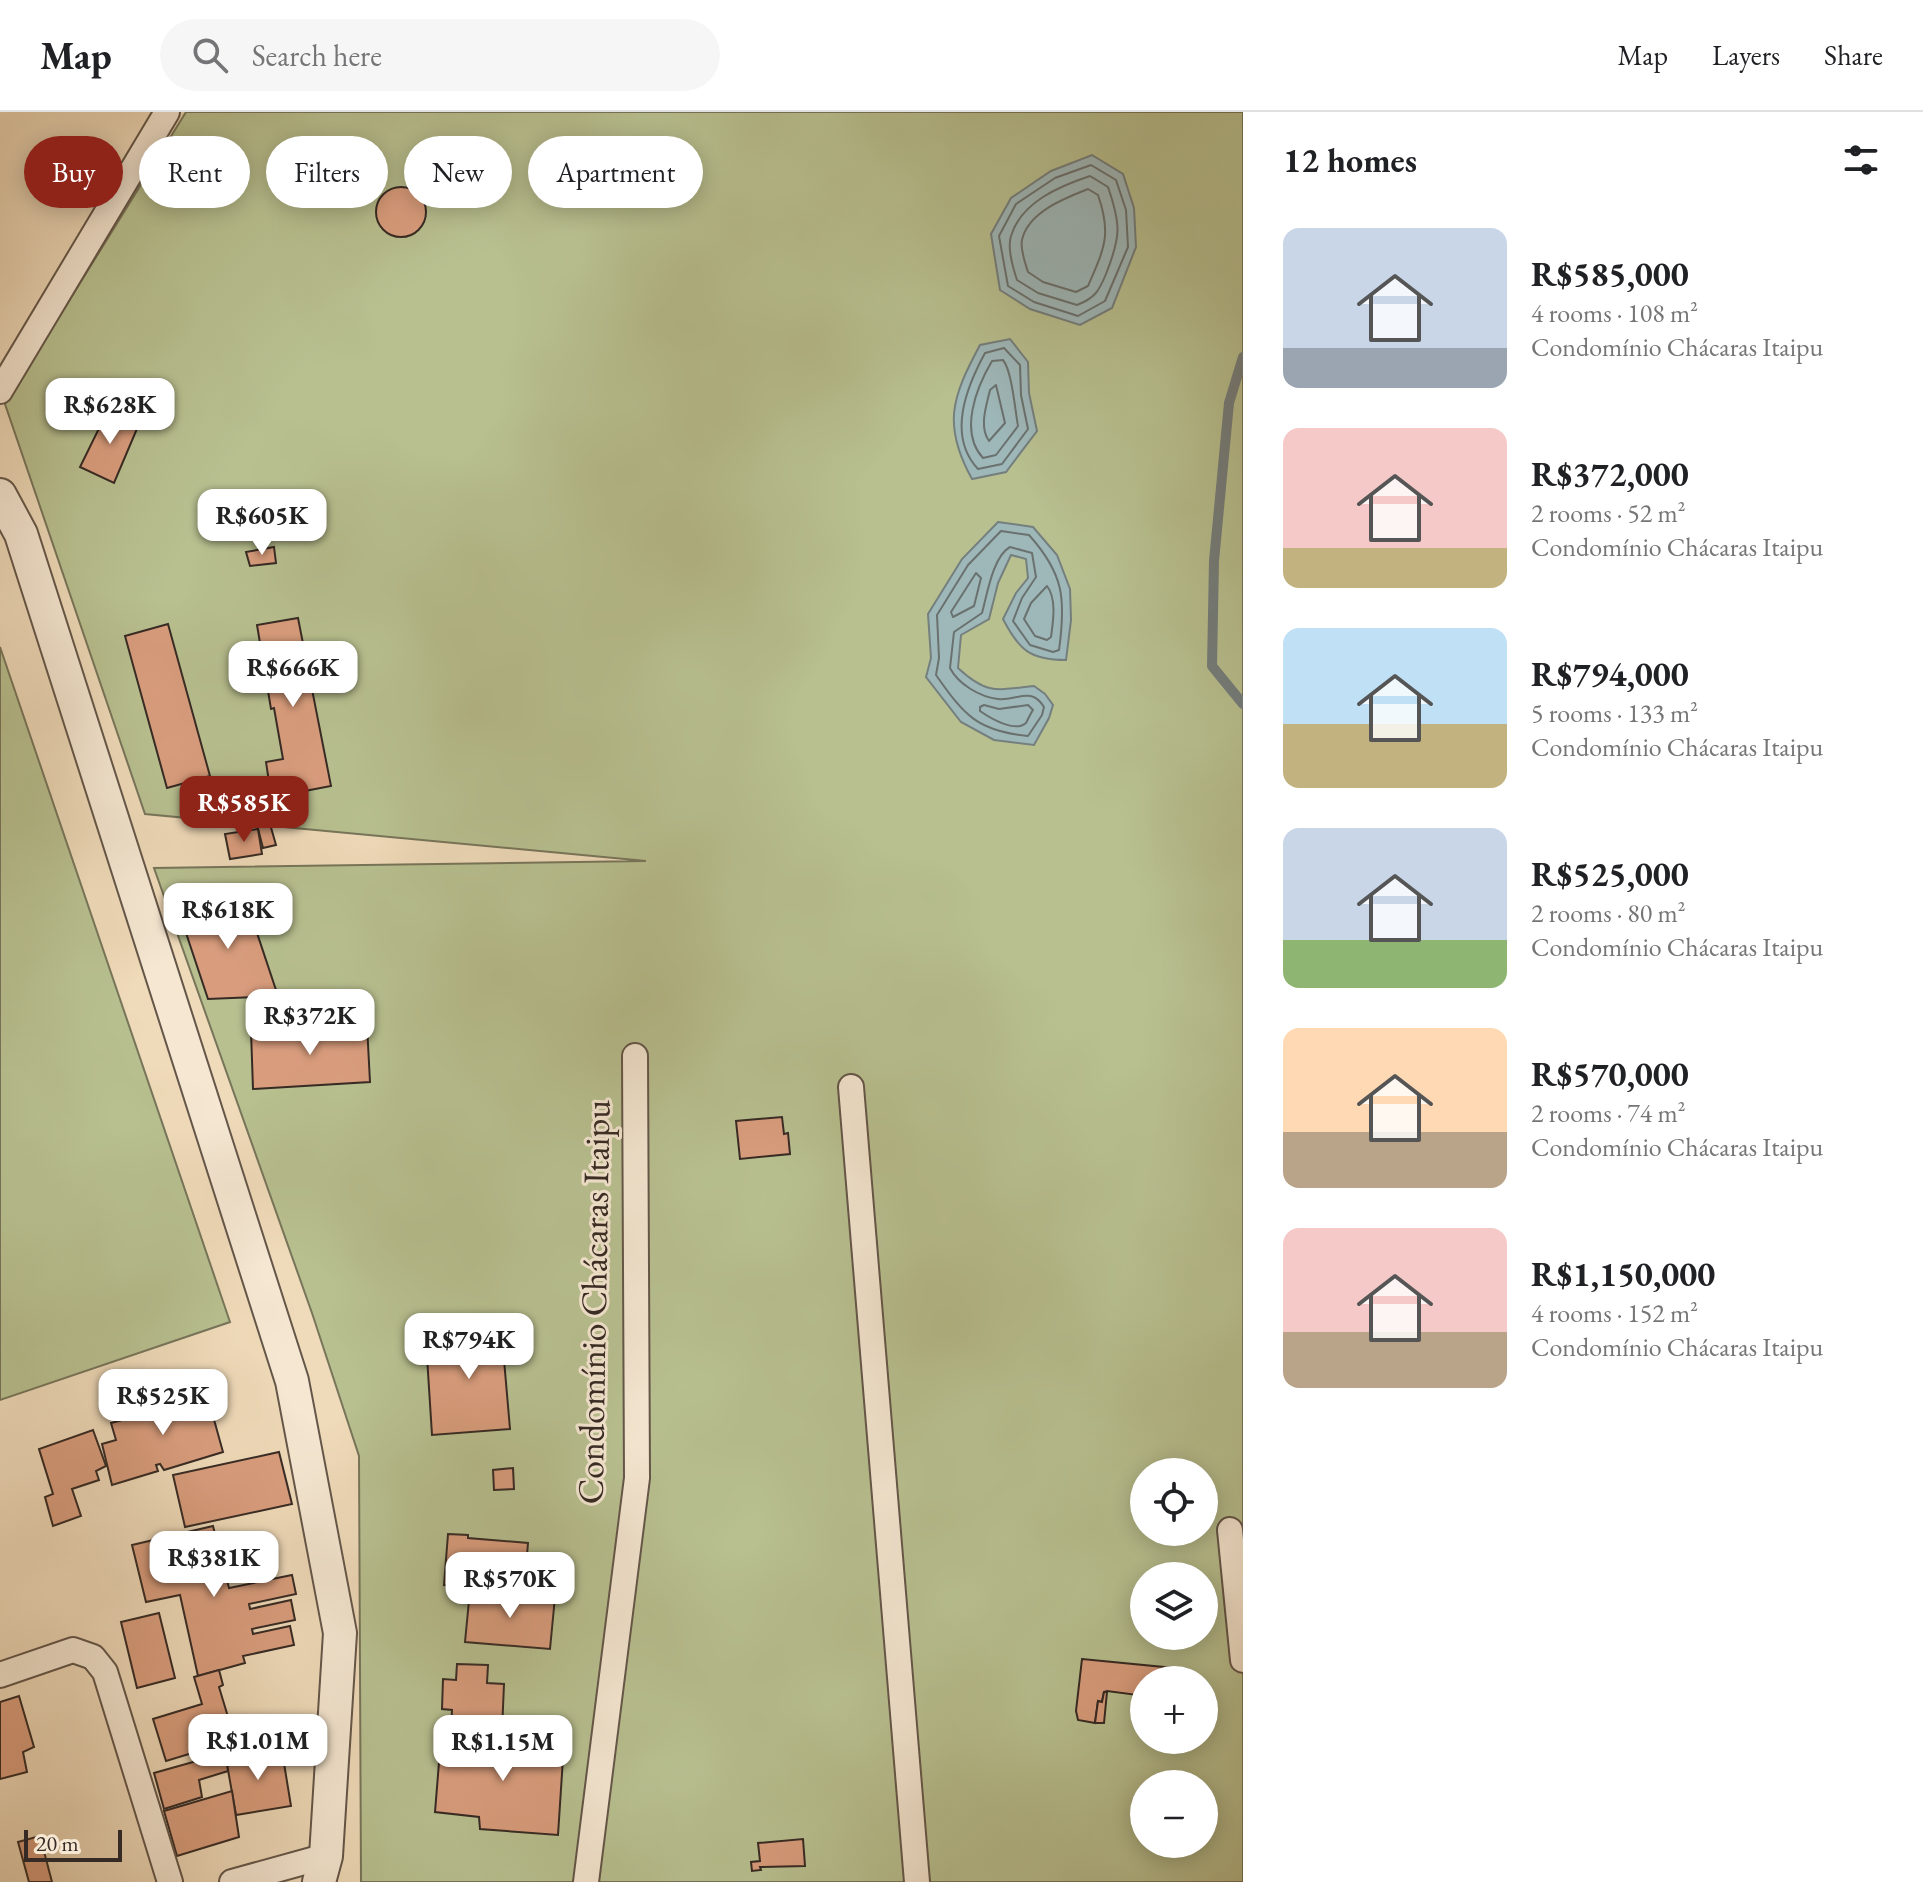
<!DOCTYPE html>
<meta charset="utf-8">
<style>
body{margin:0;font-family:"EB Garamond",serif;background:#f6f6f6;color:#202124;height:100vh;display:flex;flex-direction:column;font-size:30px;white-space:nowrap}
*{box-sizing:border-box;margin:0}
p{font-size:26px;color:#757577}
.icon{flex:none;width:44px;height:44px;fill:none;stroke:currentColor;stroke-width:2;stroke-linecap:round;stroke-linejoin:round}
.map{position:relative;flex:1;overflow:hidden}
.side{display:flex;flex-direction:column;background:#fff;width:680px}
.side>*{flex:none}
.top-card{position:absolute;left:24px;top:24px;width:760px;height:72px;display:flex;gap:16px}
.controls{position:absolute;left:1130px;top:1346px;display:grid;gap:16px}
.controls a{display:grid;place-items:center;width:88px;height:88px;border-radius:50%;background:#fff;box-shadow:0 4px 20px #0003;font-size:40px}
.scale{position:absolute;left:24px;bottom:20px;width:98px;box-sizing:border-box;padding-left:8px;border:4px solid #362a24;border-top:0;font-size:22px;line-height:28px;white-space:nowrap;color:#362a24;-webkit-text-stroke:6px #f5e7d2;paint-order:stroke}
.price{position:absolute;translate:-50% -68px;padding:0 18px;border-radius:16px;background:#fff;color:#222;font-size:26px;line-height:52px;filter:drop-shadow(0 2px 4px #0008)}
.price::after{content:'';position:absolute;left:50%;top:48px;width:24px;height:18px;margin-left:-12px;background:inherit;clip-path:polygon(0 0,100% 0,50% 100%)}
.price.selected{background:#8f2418;color:#fff}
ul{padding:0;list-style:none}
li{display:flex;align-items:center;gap:24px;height:200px;padding:0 40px}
li span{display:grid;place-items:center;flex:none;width:224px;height:160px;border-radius:16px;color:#555}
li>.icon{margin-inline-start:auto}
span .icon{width:96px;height:96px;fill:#fffc;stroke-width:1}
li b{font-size:34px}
h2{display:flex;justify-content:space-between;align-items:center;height:96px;padding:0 40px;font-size:34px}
.pill{padding:0 28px;border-radius:36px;background:#fff;box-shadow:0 4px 20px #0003;font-size:28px;line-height:72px}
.pill.selected{background:#8f2418;color:#fff}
header{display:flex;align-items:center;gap:48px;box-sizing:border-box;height:112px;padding:0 40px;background:#fff;border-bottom:2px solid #e0e0e0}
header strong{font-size:38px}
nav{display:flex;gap:44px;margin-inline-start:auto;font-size:28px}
.search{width:560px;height:72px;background:#f6f6f6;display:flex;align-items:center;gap:20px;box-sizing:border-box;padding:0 28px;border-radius:44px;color:#757577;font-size:30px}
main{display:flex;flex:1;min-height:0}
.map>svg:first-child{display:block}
.green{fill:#b8c090;stroke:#77755a;stroke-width:2;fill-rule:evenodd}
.water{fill:#9eb8ba;stroke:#747f7e;stroke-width:2}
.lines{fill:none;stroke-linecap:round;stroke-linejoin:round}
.shore{stroke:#6a716f;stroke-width:2}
.stream{stroke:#747f7e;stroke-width:10}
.building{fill:#d99d7d;stroke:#362a24;stroke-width:2}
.minor-casing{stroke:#645649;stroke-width:28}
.tertiary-casing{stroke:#645649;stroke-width:36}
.minor{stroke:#f5e7d2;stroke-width:24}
.tertiary{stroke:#f5e7d2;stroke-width:32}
.labels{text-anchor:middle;stroke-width:6;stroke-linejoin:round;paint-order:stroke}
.street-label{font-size:36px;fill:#362a24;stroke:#f5e7d2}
</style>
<header>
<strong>Map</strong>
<div class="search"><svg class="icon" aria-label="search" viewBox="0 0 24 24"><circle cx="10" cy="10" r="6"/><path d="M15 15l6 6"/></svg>Search here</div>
<nav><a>Map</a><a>Layers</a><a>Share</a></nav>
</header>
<main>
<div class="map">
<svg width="1243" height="1770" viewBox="0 0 1243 1770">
<rect width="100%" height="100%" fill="#efdab9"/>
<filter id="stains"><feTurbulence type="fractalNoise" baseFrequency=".0025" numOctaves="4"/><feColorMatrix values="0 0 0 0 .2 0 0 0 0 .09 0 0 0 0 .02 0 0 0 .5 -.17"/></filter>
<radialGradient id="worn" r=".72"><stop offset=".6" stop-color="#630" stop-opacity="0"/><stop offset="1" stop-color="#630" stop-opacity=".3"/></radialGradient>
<g class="green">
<path d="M186 0H1243V1770H361L359 1344 312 1201 154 756 646 749 145 702 5 292ZM1144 1360H1204V1420H1144ZM1144 1464H1204V1524H1144ZM1144 1568H1204V1628H1144ZM1144 1672H1204V1732H1144Z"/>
<polygon points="0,535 230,1210 0,1288"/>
</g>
<g class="water">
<polygon points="1092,43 1123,62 1134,96 1136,135 1112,196 1080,213 1030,197 1000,178 991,122 1011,86 1051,59"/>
<path d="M1010 227 1028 250 1029 281 1037 319 1006 360 972 367C942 313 952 285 980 233Z"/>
<path d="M998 410 1033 415 1057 443 1070 477 1071 508 1066 548C1030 548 1019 538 1003 507L1016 481 1028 466 1026 447 1011 443 998 471 989 507 961 523 958 556C987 583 997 578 1034 574L1045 582 1053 593 1049 606 1034 633 994 628 961 610 926 565 931 546 928 502 962 447Z"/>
</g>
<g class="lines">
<g class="shore">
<polygon points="1091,53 1116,68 1126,98 1128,135 1105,189 1078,204 1034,190 1008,174 999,124 1016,92 1055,66"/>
<path d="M1090 64 1108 75C1121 113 1121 124 1106 162 1099 179 1095 186 1077 193L1038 181 1017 168C1013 156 1007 136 1011 124 1021 90 1060 74 1090 64Z"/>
<path d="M1088 77 1098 83C1112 123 1104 137 1088 174L1076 180 1043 170 1028 160C1025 151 1020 137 1022 128 1028 100 1065 86 1088 77Z"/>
<path d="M1004 236 1020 253 1021 283 1028 317 1002 352 978 357C947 324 966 276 985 241Z"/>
<path d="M1003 248C1012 259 1015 298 1018 314L996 343 983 346C959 320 976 276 992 249Z"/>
<path d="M996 273 1005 311 989 329C979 315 986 295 990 278Z"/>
<path d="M1001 419 1029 423C1064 462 1066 487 1059 538L1053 540 1030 533 1013 509 1022 486 1036 465 1032 441 1010 435C993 444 987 483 982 501L954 520 950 556C958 572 980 585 998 587 1017 589 1031 574 1044 595L1042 603 1028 624C977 619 964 603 936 563L939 546 937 503 968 453Z"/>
<polygon points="976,461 981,466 974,494 953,505 951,500"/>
<path d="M1047 474C1057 487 1053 510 1051 525L1047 528 1035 524 1024 507 1031 491Z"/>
<path d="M984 593 999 597 1028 593 1033 598C1032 599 1027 609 1026 611 1015 621 990 606 980 599V595Z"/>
</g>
<polyline class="stream" points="1243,245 1229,291 1214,449 1212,554 1243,592"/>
</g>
<g class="building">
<circle cx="401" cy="100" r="25"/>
<polygon points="108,298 139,312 114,371 80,355"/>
<polygon points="274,435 276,451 250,454 246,440"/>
<polygon points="298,506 331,674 289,682 286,667 269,670 266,650 283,647 274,596 271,597 257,513"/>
<polygon points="168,512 210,664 167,676 125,524"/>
<polygon points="268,705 276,733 263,736 256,709"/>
<polygon points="258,717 262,742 230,747 225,722"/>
<polygon points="247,791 278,884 208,887 177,794"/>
<polygon points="367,913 370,970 253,977 251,919"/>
<polygon points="782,1005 784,1022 788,1021 790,1042 740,1047 736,1009"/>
<polygon points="490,1203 491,1212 501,1213 510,1317 432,1323 426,1229 457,1227 457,1224 461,1224 464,1226 467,1222 466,1205"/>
<polygon points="205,1275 223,1340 164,1358 160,1352 156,1353 158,1359 112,1373 102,1332 116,1328 111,1311 133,1305 132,1300"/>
<polygon points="93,1318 106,1354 96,1359 99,1368 72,1377 81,1404 53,1414 45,1385 53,1382 39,1337"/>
<polygon points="279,1340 292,1392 185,1415 173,1363"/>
<polygon points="513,1356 514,1377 494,1378 493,1358"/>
<polygon points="213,1414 229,1476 292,1463 296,1482 249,1492 250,1497 291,1488 295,1508 252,1517 253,1522 290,1514 294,1533 243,1544 245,1551 198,1564 180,1483 146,1490 132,1433"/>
<polygon points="448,1422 468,1423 468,1426 528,1431 524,1479 444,1473"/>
<polygon points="470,1478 555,1485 550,1537 465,1530"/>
<polygon points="159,1501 175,1566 137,1576 121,1510"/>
<polygon points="1082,1547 1184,1557 1183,1568 1144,1568 1144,1615 1135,1615 1138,1583 1107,1579 1104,1580 1102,1590 1098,1589 1095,1611 1078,1608 1076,1599"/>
<polygon points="457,1552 488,1553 487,1571 504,1572 502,1619 451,1618 452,1598 442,1597 443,1567 456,1568"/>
<polygon points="219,1558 223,1573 219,1575 235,1628 166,1649 153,1607 202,1592 194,1565"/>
<polygon points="1104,1580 1107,1580 1104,1611 1095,1611 1098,1589 1102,1590"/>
<polygon points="19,1584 34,1635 23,1640 27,1660 0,1667 0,1590"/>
<polygon points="452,1623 564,1631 558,1723 480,1717 479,1705 435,1700 440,1638 451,1639"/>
<polygon points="241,1637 242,1645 282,1639 291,1694 236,1703 225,1641"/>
<polygon points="225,1641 228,1659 199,1668 202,1685 164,1697 154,1661"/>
<polygon points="232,1679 239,1725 177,1744 164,1699"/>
<polygon points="40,1724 52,1770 29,1770 18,1730"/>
<polygon points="803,1727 805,1754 760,1755 761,1758 752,1759 751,1750 760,1749 758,1731"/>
</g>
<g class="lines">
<defs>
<g id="minor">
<polyline points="0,279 167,0"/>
<polyline points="851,975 917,1770"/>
<polyline points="1230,1418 1243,1548"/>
<polyline points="0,1563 73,1538 93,1545 105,1560 170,1770"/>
<polyline points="232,1770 326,1744"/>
<polyline points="586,1770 637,1366 635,944"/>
</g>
<polyline id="tertiary" points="0,383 21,422 292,1269 340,1521 326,1744 319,1770"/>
</defs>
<use href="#minor" class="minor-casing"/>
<use href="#tertiary" class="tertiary-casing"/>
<use href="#minor" class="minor"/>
<use href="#tertiary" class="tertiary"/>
</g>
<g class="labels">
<g class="street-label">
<text transform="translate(593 1190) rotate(-89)" y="13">Condomínio Chácaras Itaipu</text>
</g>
</g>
<rect width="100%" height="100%" filter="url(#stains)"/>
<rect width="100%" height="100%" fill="url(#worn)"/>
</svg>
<div class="controls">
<a><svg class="icon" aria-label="locate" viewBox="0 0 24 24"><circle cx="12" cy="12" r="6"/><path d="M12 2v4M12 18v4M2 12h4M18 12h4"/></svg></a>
<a><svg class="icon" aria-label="layers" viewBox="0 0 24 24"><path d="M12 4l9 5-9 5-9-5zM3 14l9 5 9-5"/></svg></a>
<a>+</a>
<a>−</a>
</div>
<div class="scale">20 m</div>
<b class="price" style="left:110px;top:334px">R$628K</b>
<b class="price" style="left:262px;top:445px">R$605K</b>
<b class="price" style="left:293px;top:597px">R$666K</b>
<b class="price selected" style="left:244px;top:732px">R$585K</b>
<b class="price" style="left:228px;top:839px">R$618K</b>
<b class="price" style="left:310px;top:945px">R$372K</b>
<b class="price" style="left:469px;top:1269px">R$794K</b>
<b class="price" style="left:163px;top:1325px">R$525K</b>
<b class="price" style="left:214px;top:1487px">R$381K</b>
<b class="price" style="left:510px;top:1508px">R$570K</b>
<b class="price" style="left:258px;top:1670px">R$1.01M</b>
<b class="price" style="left:503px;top:1671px">R$1.15M</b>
<div class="top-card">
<a class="pill selected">Buy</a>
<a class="pill">Rent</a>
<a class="pill">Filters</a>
<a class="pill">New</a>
<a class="pill">Apartment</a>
</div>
</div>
<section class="side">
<h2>12 homes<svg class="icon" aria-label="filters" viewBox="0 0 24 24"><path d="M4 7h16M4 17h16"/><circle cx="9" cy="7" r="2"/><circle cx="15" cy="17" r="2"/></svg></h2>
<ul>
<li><span style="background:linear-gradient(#c9d6e8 75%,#9aa5b1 0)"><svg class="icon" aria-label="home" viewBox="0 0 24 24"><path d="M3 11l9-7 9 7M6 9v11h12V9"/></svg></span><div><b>R$585,000</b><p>4 rooms · 108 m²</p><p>Condomínio Chácaras Itaipu</p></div></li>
<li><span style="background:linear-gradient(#f6c9c9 75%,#c2b280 0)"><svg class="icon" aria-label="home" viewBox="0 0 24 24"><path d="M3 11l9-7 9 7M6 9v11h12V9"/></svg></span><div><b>R$372,000</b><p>2 rooms · 52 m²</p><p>Condomínio Chácaras Itaipu</p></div></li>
<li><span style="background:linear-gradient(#bfe0f5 60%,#c2b280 0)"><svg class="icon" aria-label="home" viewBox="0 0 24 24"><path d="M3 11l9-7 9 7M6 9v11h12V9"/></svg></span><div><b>R$794,000</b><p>5 rooms · 133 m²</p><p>Condomínio Chácaras Itaipu</p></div></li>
<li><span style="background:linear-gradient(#c9d6e8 70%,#8fb573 0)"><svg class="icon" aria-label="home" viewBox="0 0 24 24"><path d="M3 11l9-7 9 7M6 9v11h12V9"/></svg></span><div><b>R$525,000</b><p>2 rooms · 80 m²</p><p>Condomínio Chácaras Itaipu</p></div></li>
<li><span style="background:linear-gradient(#ffd9b3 65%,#b9a48a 0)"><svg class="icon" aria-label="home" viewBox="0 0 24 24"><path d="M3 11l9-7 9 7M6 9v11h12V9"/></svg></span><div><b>R$570,000</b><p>2 rooms · 74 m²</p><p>Condomínio Chácaras Itaipu</p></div></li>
<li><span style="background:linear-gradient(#f6c9c9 65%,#b9a48a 0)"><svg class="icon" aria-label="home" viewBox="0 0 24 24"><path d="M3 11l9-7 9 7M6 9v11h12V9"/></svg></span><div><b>R$1,150,000</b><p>4 rooms · 152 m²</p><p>Condomínio Chácaras Itaipu</p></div></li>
</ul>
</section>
</main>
